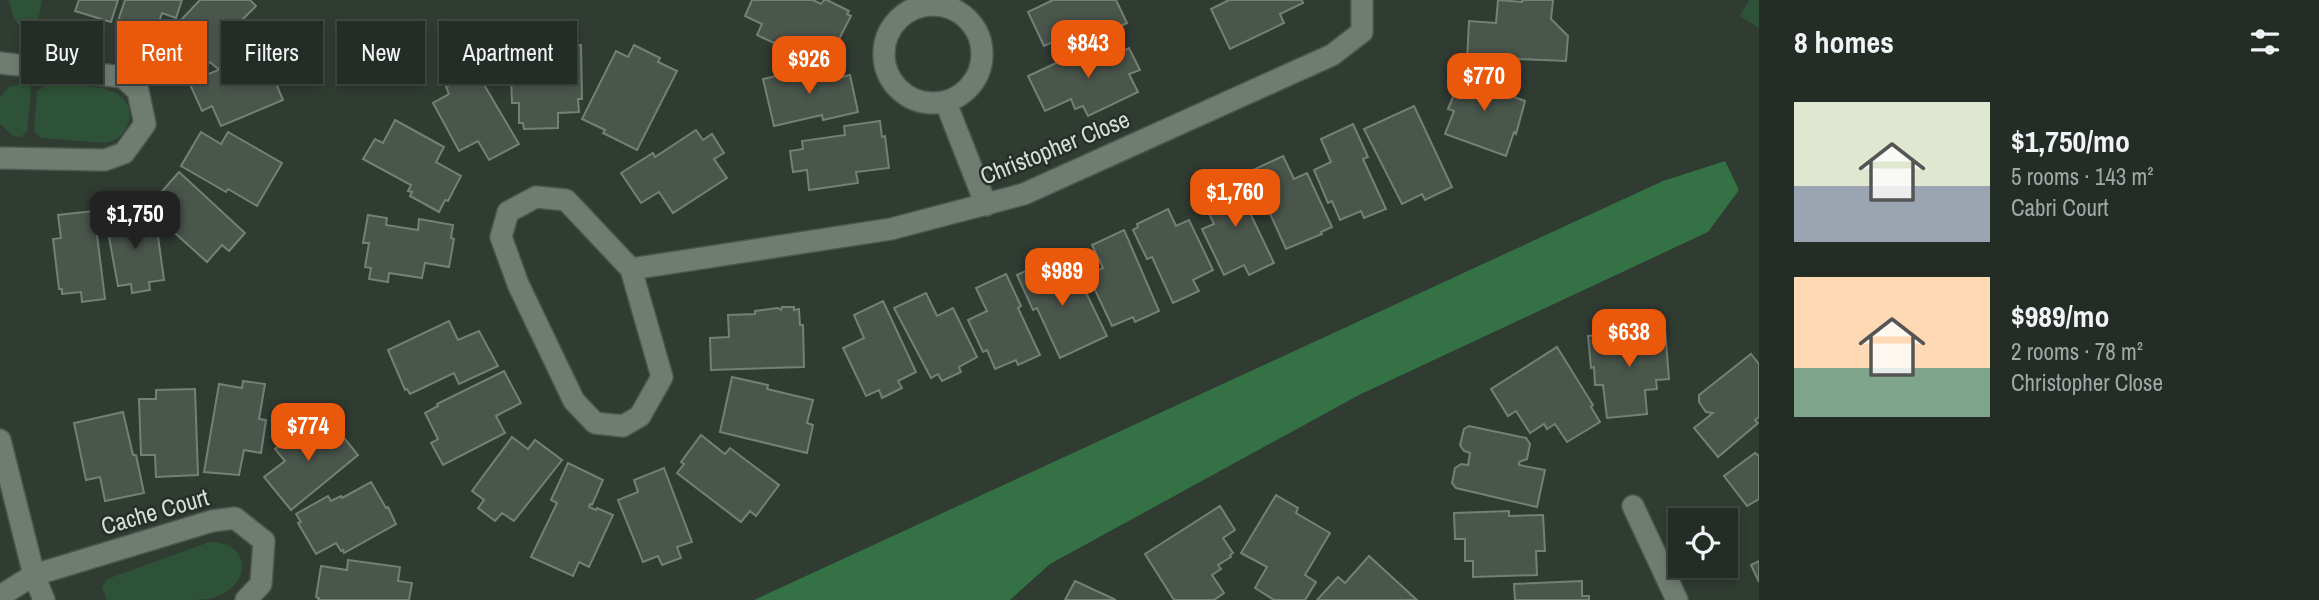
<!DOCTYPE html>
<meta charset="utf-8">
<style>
body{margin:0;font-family:"Archivo Narrow",sans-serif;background:#2c342e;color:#f1f3f6;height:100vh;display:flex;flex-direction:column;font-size:26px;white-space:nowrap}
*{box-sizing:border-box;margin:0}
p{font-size:23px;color:#a3a7a7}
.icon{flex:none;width:38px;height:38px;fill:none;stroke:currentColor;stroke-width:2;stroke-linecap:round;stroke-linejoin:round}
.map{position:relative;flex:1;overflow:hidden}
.drawer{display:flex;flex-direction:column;background:#242c26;width:560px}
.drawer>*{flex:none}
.guide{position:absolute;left:21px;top:21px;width:665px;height:63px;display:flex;gap:14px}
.controls{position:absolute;left:1668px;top:508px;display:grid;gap:14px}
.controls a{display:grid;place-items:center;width:70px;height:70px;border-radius:0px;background:#242c26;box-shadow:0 4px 10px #0003,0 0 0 2px #414843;font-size:35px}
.price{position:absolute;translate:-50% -60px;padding:0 16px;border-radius:14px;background:#ea580c;color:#fff;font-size:23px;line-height:46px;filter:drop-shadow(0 2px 4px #0008)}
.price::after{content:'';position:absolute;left:50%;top:42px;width:21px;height:16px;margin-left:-10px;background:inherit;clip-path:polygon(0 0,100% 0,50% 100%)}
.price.on{background:#222;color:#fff}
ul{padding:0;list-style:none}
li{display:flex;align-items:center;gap:21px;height:175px;padding:0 35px}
li span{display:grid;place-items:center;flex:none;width:196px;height:140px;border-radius:0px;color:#555}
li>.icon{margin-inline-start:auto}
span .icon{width:84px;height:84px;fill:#fffc;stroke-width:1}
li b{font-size:30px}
h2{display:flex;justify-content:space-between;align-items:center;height:84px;padding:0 35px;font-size:30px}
.pill{padding:0 24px;border-radius:0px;background:#242c26;box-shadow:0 4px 10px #0003,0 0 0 2px #414843;font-size:24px;line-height:63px}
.pill.on{background:#ea580c;color:#fff}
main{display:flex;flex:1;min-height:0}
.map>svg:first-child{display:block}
.green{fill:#2e5237}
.forest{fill:#347145}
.building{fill:#4a554c;stroke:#738075;stroke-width:2}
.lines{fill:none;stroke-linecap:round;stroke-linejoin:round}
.minor-casing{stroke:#4d574f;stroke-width:24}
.minor{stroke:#6f7c71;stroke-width:21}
.labels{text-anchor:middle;stroke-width:5;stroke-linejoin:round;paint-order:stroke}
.street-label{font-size:24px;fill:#d7ded8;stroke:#263028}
</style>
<main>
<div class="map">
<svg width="1759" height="600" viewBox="0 0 1759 600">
<rect width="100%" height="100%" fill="#303b32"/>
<g class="green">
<polygon points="9,0 42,0 36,33 29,38 14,19"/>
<polygon points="1749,0 1759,0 1759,28 1740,16"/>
<polygon points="21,84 28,84 31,88 27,131 21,137 13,136 0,124 0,97 9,87"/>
<path d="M46 85C71 86 137 80 129 121 126 133 118 140 106 143L41 138 34 131 37 91Z"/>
<path d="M209 542C253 541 253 589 209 599 200 600 187 600 177 600 154 600 130 600 107 600L102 587 107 579Z"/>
</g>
<polygon class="forest" points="1725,161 1739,190 1708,232 1359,395 1050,564 1010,600 754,600 1663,181"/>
<g class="building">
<polygon points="79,0 118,0 111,22 75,11"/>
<polygon points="125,0 182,0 176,18 162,13 155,34 118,21"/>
<polygon points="200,0 250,0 256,6 231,31 244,43 218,69 210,62 203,69 199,65 195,69 170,44 187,26 181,20"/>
<polygon points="752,0 813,0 821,4 824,0 827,0 849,11 847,14 851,16 836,45 820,37 808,59 757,35 762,24 745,16"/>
<polygon points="1053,0 1116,0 1127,23 1072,49 1066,36 1044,46 1028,12"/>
<polygon points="1229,0 1302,0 1303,3 1280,14 1284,23 1230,49 1211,9"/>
<polygon points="1498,0 1522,2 1522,0 1553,0 1551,19 1568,36 1566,61 1518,59 1518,62 1511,61 1511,70 1475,68 1475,61 1467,61 1469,21 1496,23"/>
<polygon points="563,34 563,46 581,45 582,99 578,99 579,112 558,113 558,128 524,129 523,123 519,123 519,103 512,103 511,76 522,76 521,45 541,45 541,35"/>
<polygon points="1113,41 1119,53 1129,48 1140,70 1129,74 1138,92 1088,116 1083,106 1075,109 1071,99 1045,111 1028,76 1067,58 1068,62"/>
<polygon points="634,45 660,58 658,62 677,71 637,150 603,133 605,130 582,119 616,51 628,57"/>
<polygon points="262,52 268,67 274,64 283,84 277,86 283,100 221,126 212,106 202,111 189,82"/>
<polygon points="815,67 825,67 828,80 850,75 858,112 823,120 822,115 774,126 763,79"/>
<polygon points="1464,70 1509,86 1506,94 1525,101 1516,134 1514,132 1506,156 1445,134 1454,111 1448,109"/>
<polygon points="466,76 470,84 480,78 519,144 489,160 478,141 459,151 433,103 449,94 446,87"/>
<polygon points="1414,106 1452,187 1425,200 1422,194 1402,204 1364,129"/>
<polygon points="395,120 444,147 436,162 461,176 448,201 445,200 439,212 410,196 412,192 408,191 411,185 363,159 375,139 383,143"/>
<polygon points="880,121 882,137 885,136 889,168 856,172 858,183 809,190 807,170 793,172 790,151 803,149 802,141 845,135 844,126"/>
<polygon points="1353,124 1368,157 1363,159 1386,209 1364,218 1361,211 1340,220 1332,201 1328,203 1314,170 1331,162 1321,139"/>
<polygon points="696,130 703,140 712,134 724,153 714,159 727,178 673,213 659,192 641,203 621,173 653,153 655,157"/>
<polygon points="201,132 221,144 228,132 282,163 257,206 228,189 226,192 181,166"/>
<polygon points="1283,156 1294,179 1307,173 1332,227 1321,232 1322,234 1286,249 1267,207 1261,209 1246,176 1252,174 1251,171"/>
<polygon points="179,172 245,233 229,251 222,245 207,262 166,225 177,213 158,196"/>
<polygon points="1240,176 1256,211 1250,213 1274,263 1249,275 1244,265 1224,275 1202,229 1214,224 1200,195"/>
<polygon points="1168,209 1176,226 1189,220 1213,270 1193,280 1199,291 1173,303 1152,257 1147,259 1133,230 1138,227 1137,224"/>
<polygon points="137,210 140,224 156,222 164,280 149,282 150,290 132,293 131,284 118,286 105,215"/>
<polygon points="94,211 105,299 82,302 81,292 62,294 62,289 59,289 53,239 61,238 58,215"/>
<polygon points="368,215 387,218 386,225 418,230 419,219 453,225 451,238 454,239 449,267 425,263 422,278 389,273 388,282 369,279 371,268 365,267 369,243 363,243"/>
<polygon points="1124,230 1159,311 1135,322 1133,317 1112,326 1088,275 1103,268 1092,245"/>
<polygon points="1052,259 1064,285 1079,278 1107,336 1060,358 1037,308 1033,310 1017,275"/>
<polygon points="1006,274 1021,306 1018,308 1040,355 1018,365 1016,360 995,369 987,350 983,352 968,320 987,311 976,288"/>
<polygon points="926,293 937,316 953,308 977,357 959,367 961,372 942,381 938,374 931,378 894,308"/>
<polygon points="883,301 916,372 898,381 902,388 882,398 879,390 866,396 843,348 864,338 854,315"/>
<polygon points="782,307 794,307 794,310 799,309 800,325 803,325 804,367 711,370 710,338 729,337 728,315 755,314 755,311 778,308 781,310"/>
<polygon points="449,321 458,340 479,331 498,366 459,384 454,373 410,394 407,389 405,390 388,350"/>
<polygon points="1665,329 1669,379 1656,380 1657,389 1645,390 1647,414 1607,418 1603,385 1595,385 1594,367 1591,368 1588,336"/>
<polygon points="1557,347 1593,405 1591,407 1600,422 1567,442 1555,424 1547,429 1544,424 1530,433 1516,411 1508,416 1491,389"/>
<polygon points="1751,354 1759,364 1759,417 1755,420 1758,423 1718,457 1694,428 1713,413 1706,412 1699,402 1699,395"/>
<polygon points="504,371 521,403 496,416 505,433 443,465 431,443 438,439 425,413 438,406 437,404"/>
<polygon points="732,377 768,385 767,389 813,400 807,423 813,425 807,453 720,432"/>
<polygon points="243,381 265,384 259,419 266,420 261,453 244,450 239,475 204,472 219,384 242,388"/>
<polygon points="195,389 198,475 156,477 155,455 141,455 139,399 156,399 156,390"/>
<polygon points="123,412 133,455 136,455 144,493 105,501 100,477 86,480 74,423"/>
<polygon points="315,419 331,439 335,439 341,434 358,455 291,510 264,477 285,461 275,449"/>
<polygon points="1469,426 1526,438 1530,444 1527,459 1519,462 1519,465 1545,470 1537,507 1456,488 1452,483 1455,468 1461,464 1468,465 1470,453 1464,451 1460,445 1464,429"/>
<polygon points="701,435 725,454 730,448 779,485 756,516 750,511 741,522 677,473 684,464 681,462"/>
<polygon points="512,437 528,449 535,440 562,460 514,521 502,513 495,521 478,508 484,500 472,491"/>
<polygon points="1755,453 1759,456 1759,499 1747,506 1724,476"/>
<polygon points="568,463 603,480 592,505 590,504 589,507 596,510 597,508 613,515 589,567 579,562 573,576 531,557 557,503 551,500"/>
<polygon points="664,468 692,542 677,547 681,558 662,565 658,556 643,562 618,500 638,492 634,480"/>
<polygon points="371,482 386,508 388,507 396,524 344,553 343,550 341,551 336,543 316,554 298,523 301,522 296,514 328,496 331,501 341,496 342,498"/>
<polygon points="1276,495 1298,508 1296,513 1330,533 1305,575 1316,582 1305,600 1274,600 1255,588 1267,567 1241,553"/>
<polygon points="1220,506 1235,530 1223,538 1233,553 1230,555 1231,557 1218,565 1221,569 1212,575 1224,593 1214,600 1174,600 1145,554"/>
<polygon points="1509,511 1509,516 1543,515 1545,551 1536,551 1537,575 1473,577 1473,561 1465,561 1465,539 1455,539 1454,513"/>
<polygon points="1369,556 1417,600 1317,600 1338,577 1345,583"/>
<polygon points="348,560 400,567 398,581 412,583 409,600 318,600 319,598 316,597 321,566 347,570"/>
<polygon points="1759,561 1759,582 1751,565"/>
<polygon points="1075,581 1116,600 1065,600"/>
<polygon points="1582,581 1582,596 1589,596 1589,600 1515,600 1514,584"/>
</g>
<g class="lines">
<defs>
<g id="minor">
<circle cx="933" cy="54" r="49"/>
<polyline points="0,63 123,77 138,91 145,124 124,153 105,160 0,158"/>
<polyline points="946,103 986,205"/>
<polygon points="536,197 566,200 631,269 662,377 640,416 623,426 595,423 574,401 518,284 501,237 508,212"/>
<polyline points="631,269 891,229 1024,194 1332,55 1362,32 1362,0"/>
<polyline points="0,440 34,575 44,600"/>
<polyline points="1633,506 1677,600"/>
<polyline points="0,596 34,575 212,521 235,518 264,541 261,584 246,600"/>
</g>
</defs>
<use href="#minor" class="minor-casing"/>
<use href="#minor" class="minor"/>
</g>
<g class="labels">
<g class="street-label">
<text transform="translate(1055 148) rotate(-22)" y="8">Christopher Close</text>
<text transform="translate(155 512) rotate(-16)" y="8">Cache Court</text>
</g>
</g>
</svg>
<div class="controls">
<a><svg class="icon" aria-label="locate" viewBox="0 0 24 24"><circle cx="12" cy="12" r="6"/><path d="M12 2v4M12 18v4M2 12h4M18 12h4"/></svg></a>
</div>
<b class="price" style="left:1088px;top:80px">$843</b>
<b class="price" style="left:809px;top:96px">$926</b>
<b class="price" style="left:1484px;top:113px">$770</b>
<b class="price" style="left:1235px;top:229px">$1,760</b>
<b class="price on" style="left:135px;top:251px">$1,750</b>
<b class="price" style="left:1062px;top:308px">$989</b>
<b class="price" style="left:1629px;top:369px">$638</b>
<b class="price" style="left:308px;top:463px">$774</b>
<div class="guide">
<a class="pill">Buy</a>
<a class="pill on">Rent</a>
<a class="pill">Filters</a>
<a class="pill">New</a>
<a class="pill">Apartment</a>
</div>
</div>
<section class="drawer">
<h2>8 homes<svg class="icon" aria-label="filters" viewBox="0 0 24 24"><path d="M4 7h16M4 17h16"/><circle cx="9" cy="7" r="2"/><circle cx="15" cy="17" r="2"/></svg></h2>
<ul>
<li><span style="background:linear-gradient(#dfe7d0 60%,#9aa5b1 0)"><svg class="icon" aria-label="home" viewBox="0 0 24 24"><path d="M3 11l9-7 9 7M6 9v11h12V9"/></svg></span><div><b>$1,750/mo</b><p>5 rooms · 143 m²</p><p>Cabri Court</p></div></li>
<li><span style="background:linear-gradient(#ffd9b3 65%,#7fa58c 0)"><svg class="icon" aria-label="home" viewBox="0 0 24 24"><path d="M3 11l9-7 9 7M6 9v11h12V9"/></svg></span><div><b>$989/mo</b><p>2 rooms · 78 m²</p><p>Christopher Close</p></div></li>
</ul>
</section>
</main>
